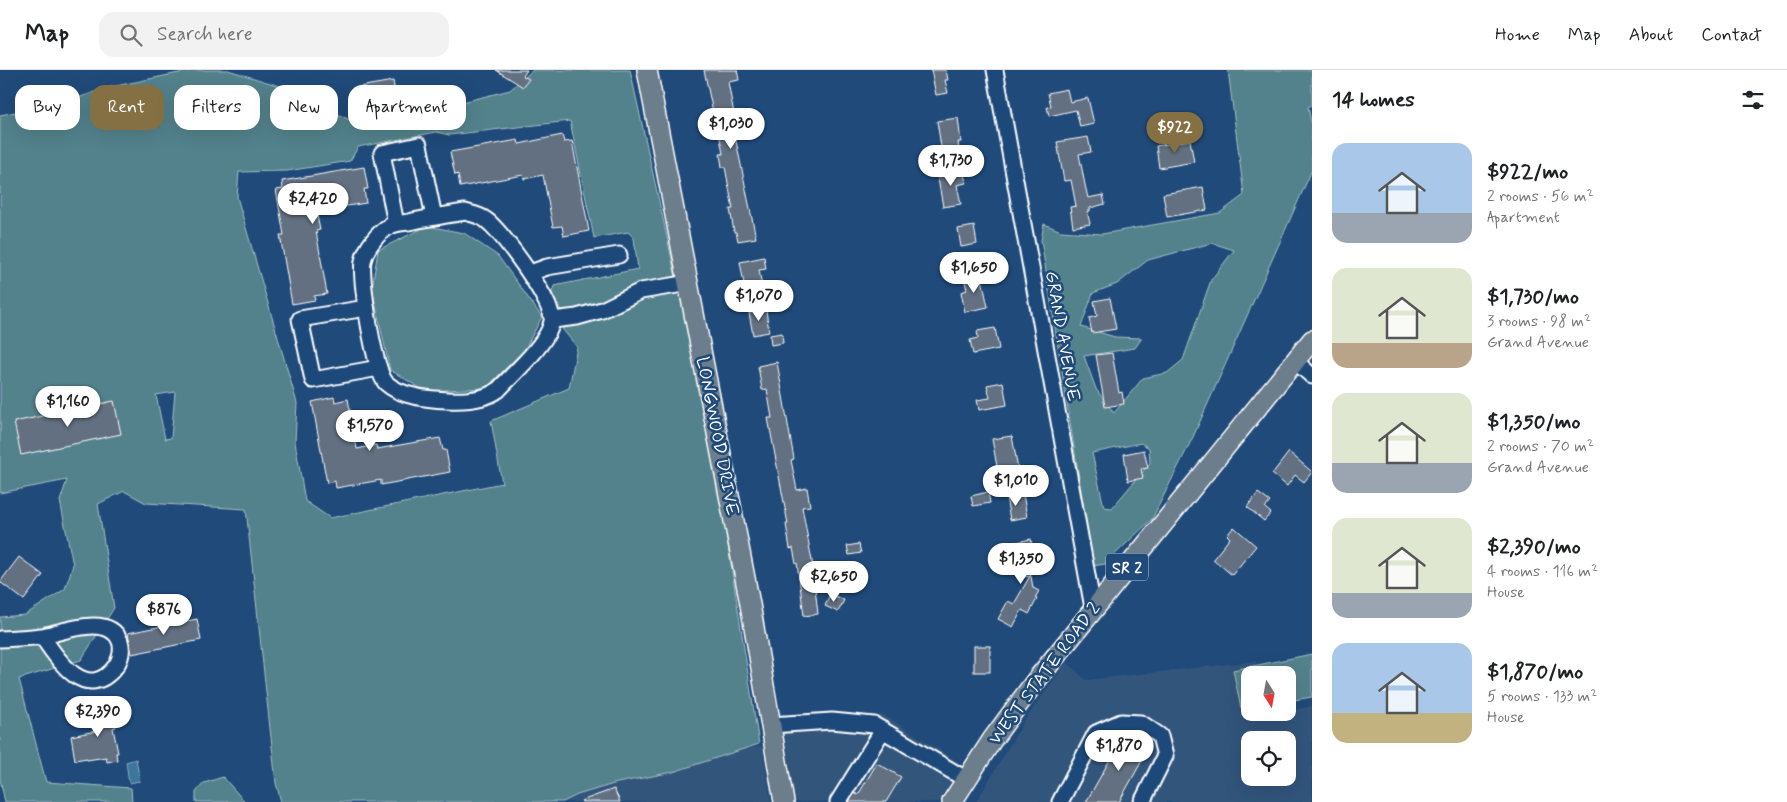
<!DOCTYPE html>
<meta charset="utf-8">
<style>
body{margin:0;font-family:Mynerve,sans-serif;background:#f2f2f2;color:#202124;height:100vh;display:flex;flex-direction:column;font-size:19px;white-space:nowrap}
*{box-sizing:border-box;margin:0}
p{font-size:16px;color:#757577}
.icon{flex:none;width:28px;height:28px;fill:none;stroke:currentColor;stroke-width:2;stroke-linecap:round;stroke-linejoin:round}
.map{position:relative;flex:1;overflow:hidden}
.side{display:flex;flex-direction:column;background:#fff;width:475px}
.side>*{flex:none}
.banner{position:absolute;left:15px;top:15px;width:475px;height:45px;display:flex;gap:10px}
.needle{width:32px;rotate:169deg}
.buttons{position:absolute;left:1241px;top:596px;display:grid;gap:10px}
.buttons a{display:grid;place-items:center;width:55px;height:55px;border-radius:10px;background:#fff;box-shadow:0 5px 20px #0002;font-size:25px}
.price{position:absolute;translate:-50% -42px;padding:0 11px;border-radius:18px;background:#fff;color:#222;font-size:16px;line-height:32px;filter:drop-shadow(0 1px 2px #0008)}
.price::after{content:'';position:absolute;left:50%;top:30px;width:15px;height:11px;margin-left:-8px;background:inherit;clip-path:polygon(0 0,100% 0,50% 100%)}
.price.selected{background:#847042;color:#fff}
ul{padding:0;list-style:none}
li{display:flex;align-items:center;gap:15px;height:125px;padding:0 20px}
li span{display:grid;place-items:center;flex:none;width:140px;height:100px;border-radius:15px;color:#555}
li>.icon{margin-inline-start:auto}
span .icon{width:60px;height:60px;fill:#fffc;stroke-width:1}
li b{font-size:21px}
h2{display:flex;justify-content:space-between;align-items:center;height:60px;padding:0 20px;font-size:21px}
.tag{padding:0 18px;border-radius:15px;background:#fff;box-shadow:0 5px 20px #0002;font-size:18px;line-height:45px}
.tag.selected{background:#847042;color:#fff}
header{display:flex;align-items:center;gap:30px;box-sizing:border-box;height:70px;padding:0 25px;background:#fff;border-bottom:1px solid #e0e0e0}
header strong{font-size:24px}
nav{display:flex;gap:28px;margin-inline-start:auto;font-size:18px}
.search{width:350px;height:45px;background:#f2f2f2;display:flex;align-items:center;gap:12px;box-sizing:border-box;padding:0 18px;border-radius:15px;color:#757577;font-size:19px}
main{display:flex;flex:1;min-height:0}
.map>svg:first-child{display:block}
.built{fill:#33557c;fill-rule:evenodd}
.green{fill:#52828c;stroke:#a8c0c6;fill-rule:evenodd}
.water{fill:#3e759b;stroke:#8bacc3}
.building{fill:#627081;stroke:#fff}
.lines{fill:none;stroke-linecap:round;stroke-linejoin:round}
.minor-casing{stroke:#fff;stroke-width:19}
.major-casing{stroke:#fff;stroke-width:22}
.minor{stroke:#1f4a7a;stroke-width:15}
.major{stroke:#6c7d8c;stroke-width:19}
.labels{text-anchor:middle;stroke-width:5;stroke-linejoin:round;paint-order:stroke}
.shield{fill:#1f4a7a;stroke:#bcc9d7;stroke-width:1}
.shield-label{font-size:16px;font-weight:bold;fill:#fff}
.street-label{font-size:18px;fill:#fff;stroke:#1f4a7a}
</style>
<header>
<strong>Map</strong>
<div class="search"><svg class="icon" aria-label="search" viewBox="0 0 24 24"><circle cx="10" cy="10" r="6"/><path d="M15 15l6 6"/></svg>Search here</div>
<nav><a>Home</a><a>Map</a><a>About</a><a>Contact</a></nav>
</header>
<main>
<div class="map">
<svg width="1312" height="732" viewBox="0 0 1312 732">
<rect width="100%" height="100%" fill="#1f4a7a"/>
<filter id="ink" filterUnits="userSpaceOnUse"><feTurbulence type="fractalNoise" baseFrequency=".02" numOctaves="2"/><feDisplacementMap in="SourceGraphic" scale="10" xChannelSelector="R" yChannelSelector="G"/><feConvolveMatrix kernelMatrix="1 2 1 2 8 2 1 2 1" color-interpolation-filters="sRGB"/></filter>
<g filter="url(#ink)">
<g class="built">
<path d="M1256 591 1254 605H1250V642L1253 643V648L1279 643 1288 642V641L1312 636V732H976L1024 651 1067 592 1086 610ZM1250 670H1288V708H1250Z"/>
<polygon points="779,641 793,648 884,645 960,693 941,732 795,732"/>
<polygon points="762,676 771,732 558,732 670,688"/>
</g>
<g class="green">
<path d="M193 0H228L283 17 364 57 510 20 533 0H630L711 366 759 674 673 702 617 713 577 725 563 732H281L276 713 246 439 146 433 124 421 98 434 114 538 81 590 19 609 46 712 131 718 132 732H5L0 709V547L25 545 65 519 73 495 60 431 67 410 0 423V45L36 38 38 42 106 18ZM570 51 594 168 628 162 634 168 638 199 554 216 551 225 560 238 563 260 577 277 569 318 491 351 502 413 330 448 305 431 295 372 297 333 237 127 239 102 287 101 350 91 358 77 437 62 449 65ZM175 322 171 368 165 369 156 325Z"/>
<path d="M1228 0H1312V35L1308 37 1312 56V100L1193 367 1152 449 1105 494 1093 496 1041 170 1044 154 1061 161 1102 164 1220 143 1244 125ZM1212 173 1234 180 1211 210 1183 290 1167 303 1143 308 1114 343 1096 319 1084 286 1135 278 1142 268 1115 267 1081 257 1093 223 1117 214 1148 190ZM1141 373 1149 378 1150 393 1112 438 1104 437 1092 383Z"/>
<polygon points="427,156 464,163 498,186 542,247 525,279 486,318 425,321 390,300 372,218 378,180"/>
<polygon points="1312,584 1312,627 1288,631 1288,605 1250,605 1250,637 1241,638 1233,600"/>
<polygon points="223,707 245,732 196,732 196,722 204,713"/>
</g>
<polygon class="water" points="136,689 140,711 129,713 126,692"/>
<g class="building">
<polygon points="496,0 527,0 523,6 529,9 523,17"/>
<polygon points="704,0 737,0 739,10 728,12 738,65 735,66 756,168 738,171 736,162 734,162 730,139 733,139 725,97 722,97 720,84 723,84 716,47 714,47"/>
<polygon points="931,0 946,0 948,10 945,10 948,23 936,25"/>
<polygon points="393,11 399,46 359,53 353,18"/>
<polygon points="1067,19 1070,32 1088,28 1094,54 1080,57 1076,40 1049,46 1047,37 1051,36 1048,23"/>
<polygon points="958,48 961,72 958,72 959,80 942,83 937,51"/>
<polygon points="562,65 564,72 572,71 589,161 564,166 562,156 553,157 543,105 524,109 523,105 460,117 458,104 455,105 450,82 518,70 519,74"/>
<polygon points="1088,67 1091,82 1079,84 1085,115 1088,128 1103,125 1105,134 1090,138 1090,141 1087,141 1090,154 1073,157 1070,137 1076,136 1071,110 1064,111 1057,72"/>
<polygon points="1190,70 1194,92 1159,98 1156,76"/>
<polygon points="364,97 368,119 364,119 366,133 316,141 320,160 316,161 327,224 314,226 315,230 292,234 280,165 284,165 276,120 283,119 282,111"/>
<polygon points="963,99 966,113 957,115 961,134 943,137 937,103"/>
<polygon points="1203,117 1207,140 1167,147 1163,124"/>
<polygon points="974,156 977,174 961,177 958,159"/>
<polygon points="764,187 766,199 759,200 763,222 746,225 740,192"/>
<polygon points="981,204 988,237 965,242 961,222 967,220 964,207"/>
<polygon points="1110,228 1116,259 1092,263 1089,248 1097,246 1094,231"/>
<polygon points="766,240 769,262 753,265 749,243"/>
<polygon points="995,258 999,279 973,284 970,270 978,268 977,261"/>
<polygon points="782,263 783,273 771,275 770,265"/>
<polygon points="1112,283 1119,323 1122,322 1124,334 1105,337 1096,285"/>
<polygon points="777,292 794,389 791,390 797,420 807,418 810,436 802,437 812,491 818,544 804,546 797,493 796,494 793,478 790,479 786,454 788,454 768,348 772,348 767,319 762,320 758,296"/>
<polygon points="1003,312 1007,335 979,340 977,330 990,328 987,315"/>
<polygon points="334,327 335,332 348,329 357,379 376,375 377,379 440,368 443,380 446,380 450,402 381,415 381,410 336,418 335,411 327,413 312,332"/>
<polygon points="114,331 121,364 21,385 14,352"/>
<polygon points="1012,366 1018,399 998,402 992,369"/>
<polygon points="1144,380 1148,398 1141,399 1143,408 1128,411 1124,384"/>
<polygon points="1289,382 1312,402 1304,412 1295,405 1287,416 1272,404"/>
<polygon points="988,422 990,433 973,436 971,426"/>
<polygon points="1258,423 1270,432 1265,438 1271,443 1264,451 1247,437"/>
<polygon points="1023,424 1027,447 1010,450 1006,427"/>
<polygon points="1234,457 1256,476 1232,505 1213,489 1230,468 1227,465"/>
<polygon points="1031,469 1034,488 1028,489 1033,518 1039,521 1035,528 1037,529 1029,544 1022,540 1013,557 998,549 1008,531 1014,534 1030,506 1018,508 1013,473"/>
<polygon points="859,474 861,483 849,485 847,476"/>
<polygon points="19,487 43,505 24,530 0,512"/>
<polygon points="830,524 844,530 838,542 825,536"/>
<polygon points="197,549 201,570 132,584 128,563"/>
<rect x="974" y="576" width="16" height="26"/>
<polygon points="111,632 116,657 113,658 118,683 116,683 117,690 107,692 106,687 87,690 87,688 75,690 71,666 101,660 97,635"/>
<polygon points="1124,665 1149,678 1119,732 1086,732"/>
<polygon points="877,693 901,707 886,732 849,732 855,723 858,725"/>
<polygon points="614,719 620,732 582,732 581,731"/>
</g>
<g class="lines">
<defs>
<g id="minor">
<polyline points="995,0 1093,538"/>
<path d="M465 142C472 144 480 145 486 150 501 160 555 234 552 251 549 272 513 304 498 320 484 330 464 331 447 330 428 329 401 327 386 313 374 301 360 208 363 191 366 178 378 162 390 156 395 153 403 153 409 152 427 148 446 145 465 142Z"/>
<polyline points="396,154 382,83 419,75 434,147"/>
<polyline points="530,203 547,197 619,185"/>
<polyline points="366,238 300,249 313,310 379,298"/>
<polyline points="553,250 577,247 602,240 641,221 689,213"/>
<polyline points="1295,291 1312,306"/>
<path d="M0 569C14 568 28 568 42 566 63 562 109 543 120 571 123 580 121 588 116 596 87 634 58 591 42 566"/>
<polyline points="771,655 832,651 874,655 967,710"/>
<polyline points="838,732 883,660"/>
<polyline points="1060,732 1096,663 1121,652 1141,653 1160,666 1165,686 1142,732"/>
</g>
<g id="major">
<polyline points="647,0 750,534 784,732"/>
<polyline points="952,732 992,670 1034,613 1312,270"/>
</g>
</defs>
<use href="#minor" class="minor-casing"/>
<use href="#major" class="major-casing"/>
<use href="#minor" class="minor"/>
<use href="#major" class="major"/>
</g>
</g>
<g class="labels">
<rect class="shield" x="1106" y="483.5" width="42" height="27" rx="4"/>
<g class="shield-label">
<text x="1127" y="503">SR 2</text>
</g>
<g class="street-label">
<text transform="translate(1063 266) rotate(80)" y="6">GRAND AVENUE</text>
<text transform="translate(718 366) rotate(79)" y="6">LONGWOOD DRIVE</text>
<text transform="translate(1044 603) rotate(-53)" y="6">WEST STATE ROAD 2</text>
</g>
</g>
</svg>
<div class="buttons">
<a><svg class="needle" viewBox="-14 -14 28 28"><path d="M0-13l5 13h-10z" fill="#e53935"/><path d="M0 13l5-13h-10z" fill="#757577"/></svg></a>
<a><svg class="icon" aria-label="locate" viewBox="0 0 24 24"><circle cx="12" cy="12" r="6"/><path d="M12 2v4M12 18v4M2 12h4M18 12h4"/></svg></a>
</div>
<b class="price" style="left:731px;top:80px">$1,030</b>
<b class="price selected" style="left:1175px;top:84px">$922</b>
<b class="price" style="left:951px;top:117px">$1,730</b>
<b class="price" style="left:313px;top:155px">$2,420</b>
<b class="price" style="left:974px;top:224px">$1,650</b>
<b class="price" style="left:759px;top:252px">$1,070</b>
<b class="price" style="left:68px;top:358px">$1,160</b>
<b class="price" style="left:370px;top:382px">$1,570</b>
<b class="price" style="left:1016px;top:437px">$1,010</b>
<b class="price" style="left:1021px;top:515px">$1,350</b>
<b class="price" style="left:834px;top:533px">$2,650</b>
<b class="price" style="left:164px;top:566px">$876</b>
<b class="price" style="left:98px;top:668px">$2,390</b>
<b class="price" style="left:1119px;top:702px">$1,870</b>
<div class="banner">
<a class="tag">Buy</a>
<a class="tag selected">Rent</a>
<a class="tag">Filters</a>
<a class="tag">New</a>
<a class="tag">Apartment</a>
</div>
</div>
<section class="side">
<h2>14 homes<svg class="icon" aria-label="filters" viewBox="0 0 24 24"><path d="M4 7h16M4 17h16"/><circle cx="9" cy="7" r="2"/><circle cx="15" cy="17" r="2"/></svg></h2>
<ul>
<li><span style="background:linear-gradient(#a9c7e8 70%,#9aa5b1 0)"><svg class="icon" aria-label="home" viewBox="0 0 24 24"><path d="M3 11l9-7 9 7M6 9v11h12V9"/></svg></span><div><b>$922/mo</b><p>2 rooms · 56 m²</p><p>Apartment</p></div></li>
<li><span style="background:linear-gradient(#dfe7d0 75%,#b9a48a 0)"><svg class="icon" aria-label="home" viewBox="0 0 24 24"><path d="M3 11l9-7 9 7M6 9v11h12V9"/></svg></span><div><b>$1,730/mo</b><p>3 rooms · 98 m²</p><p>Grand Avenue</p></div></li>
<li><span style="background:linear-gradient(#dfe7d0 70%,#9aa5b1 0)"><svg class="icon" aria-label="home" viewBox="0 0 24 24"><path d="M3 11l9-7 9 7M6 9v11h12V9"/></svg></span><div><b>$1,350/mo</b><p>2 rooms · 70 m²</p><p>Grand Avenue</p></div></li>
<li><span style="background:linear-gradient(#dfe7d0 75%,#9aa5b1 0)"><svg class="icon" aria-label="home" viewBox="0 0 24 24"><path d="M3 11l9-7 9 7M6 9v11h12V9"/></svg></span><div><b>$2,390/mo</b><p>4 rooms · 116 m²</p><p>House</p></div></li>
<li><span style="background:linear-gradient(#a9c7e8 70%,#c2b280 0)"><svg class="icon" aria-label="home" viewBox="0 0 24 24"><path d="M3 11l9-7 9 7M6 9v11h12V9"/></svg></span><div><b>$1,870/mo</b><p>5 rooms · 133 m²</p><p>House</p></div></li>
</ul>
</section>
</main>
